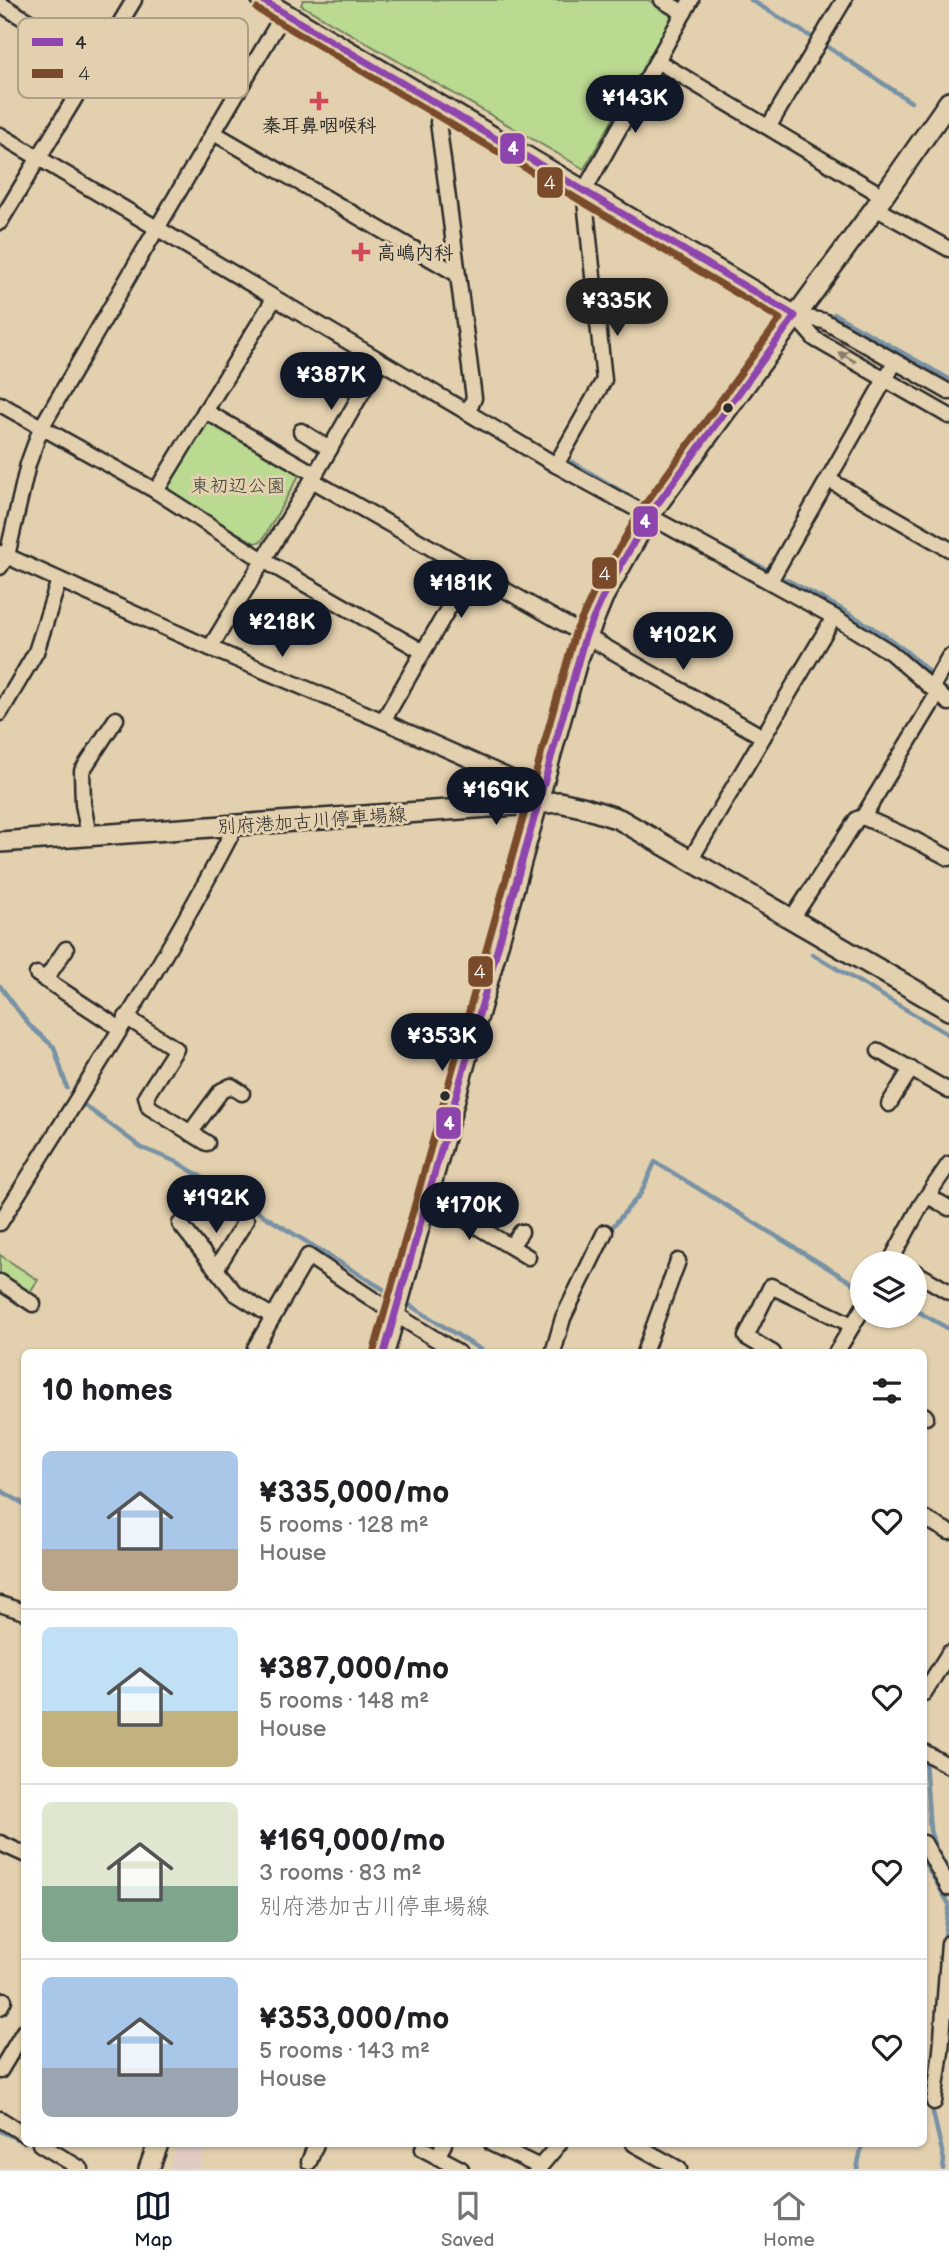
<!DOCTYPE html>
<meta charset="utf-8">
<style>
body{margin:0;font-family:"Balsamiq Sans","Klee One",sans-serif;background:#f2f2f2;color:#202124;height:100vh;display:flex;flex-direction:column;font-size:26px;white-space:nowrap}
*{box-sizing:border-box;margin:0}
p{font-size:23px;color:#757577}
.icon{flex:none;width:38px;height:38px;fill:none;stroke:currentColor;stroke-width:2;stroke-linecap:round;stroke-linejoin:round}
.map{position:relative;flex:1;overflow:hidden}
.sheet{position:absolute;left:21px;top:1349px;width:906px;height:798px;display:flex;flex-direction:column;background:#fff;border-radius:10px;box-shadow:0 2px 5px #0004}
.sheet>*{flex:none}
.buttons{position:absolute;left:850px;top:1251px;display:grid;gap:14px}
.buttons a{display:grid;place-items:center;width:77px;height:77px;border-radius:50%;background:#fff;box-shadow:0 2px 5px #0004;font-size:35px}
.price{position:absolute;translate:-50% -60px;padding:0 16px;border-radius:24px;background:#111827;color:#fff;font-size:23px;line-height:46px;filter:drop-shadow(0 2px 4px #0008)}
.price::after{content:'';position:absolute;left:50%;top:42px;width:21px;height:16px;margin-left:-10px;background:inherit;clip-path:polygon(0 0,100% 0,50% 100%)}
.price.active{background:#222;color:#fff}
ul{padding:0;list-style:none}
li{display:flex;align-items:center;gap:21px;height:175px;padding:0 21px}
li+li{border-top:2px solid #e0e0e0}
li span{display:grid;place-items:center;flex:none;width:196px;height:140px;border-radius:10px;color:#555}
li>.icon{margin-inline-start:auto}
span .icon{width:84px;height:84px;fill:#fffc;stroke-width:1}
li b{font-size:30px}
h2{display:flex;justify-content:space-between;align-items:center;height:84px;padding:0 21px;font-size:30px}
.tab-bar{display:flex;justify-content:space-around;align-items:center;height:98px;border-top:2px solid #e0e0e0;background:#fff;font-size:19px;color:#757577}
.tab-bar a{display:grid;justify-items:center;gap:4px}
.tab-bar .active{color:#111827}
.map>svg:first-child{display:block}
.built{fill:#e0cbc2}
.green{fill:#bad991;stroke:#72825e;stroke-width:2}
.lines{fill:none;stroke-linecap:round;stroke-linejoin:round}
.stream{stroke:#7892a5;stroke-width:4.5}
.street-casing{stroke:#2b2b2b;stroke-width:19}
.secondary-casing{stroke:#2b2b2b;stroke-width:24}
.street{stroke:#e3d0ae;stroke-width:14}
.secondary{stroke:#e3d0ae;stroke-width:19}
.bus-1-casing{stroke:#e3d0ae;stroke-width:12}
.bus-2-casing{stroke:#e3d0ae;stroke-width:12}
.bus-1{stroke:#8e44ad;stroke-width:7}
.bus-2{stroke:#7a4b2a;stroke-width:7}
.oneway{fill:#877e6c}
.poi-dot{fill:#d1495b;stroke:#e3d0ae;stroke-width:2.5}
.bus-dot{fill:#2b2b2b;stroke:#e3d0ae;stroke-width:2.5}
.labels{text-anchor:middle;stroke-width:6;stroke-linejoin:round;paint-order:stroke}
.poi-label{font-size:19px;font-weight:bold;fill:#2b2b2b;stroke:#e3d0ae}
.park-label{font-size:19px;fill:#40453a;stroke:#e3d0ae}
.street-label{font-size:19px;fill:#2b2b2b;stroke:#e3d0ae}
.key{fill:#e3d0ae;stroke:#ac9e87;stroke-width:2}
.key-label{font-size:19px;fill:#2b2b2b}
.line-badge{stroke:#e3d0ae;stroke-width:2.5}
.badge-label{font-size:19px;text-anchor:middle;font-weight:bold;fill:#fff}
</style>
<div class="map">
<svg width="949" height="2169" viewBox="0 0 949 2169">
<rect width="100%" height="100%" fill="#e3d0ae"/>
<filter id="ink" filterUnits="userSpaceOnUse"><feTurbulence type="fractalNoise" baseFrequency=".0143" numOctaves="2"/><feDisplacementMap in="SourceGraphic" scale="14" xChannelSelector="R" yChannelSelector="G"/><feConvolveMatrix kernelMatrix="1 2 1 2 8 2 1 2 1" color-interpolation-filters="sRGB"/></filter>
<g filter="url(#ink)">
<polygon class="built" points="178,2144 208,2144 198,2169 168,2169"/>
<g class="green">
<polygon points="303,0 648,0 670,13 671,20 584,169 301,5"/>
<polygon points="206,418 301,472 262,541 255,543 167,492 166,484"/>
<polygon points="0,1255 38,1280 27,1296 0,1279"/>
</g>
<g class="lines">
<g class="stream">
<polyline points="751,0 813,38"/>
<polyline points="825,45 911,102"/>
<polyline points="834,314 949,379"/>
<polyline points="572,462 636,500"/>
<polyline points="707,540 766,569"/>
<path d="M785 579C825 600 866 621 902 648 919 661 933 677 949 692"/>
<polyline points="812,954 949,1035"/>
<polyline points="0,986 29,1025 54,1047 67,1088"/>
<polyline points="84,1105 142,1148 177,1162 396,1297"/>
<polyline points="609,1231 641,1193 655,1162 859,1287"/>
<polyline points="403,1301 486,1353"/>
<polyline points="915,1310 949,1329"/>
<polyline points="0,1490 24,1504"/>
<polyline points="925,1759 930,1830 935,1847 949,1871"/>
<polyline points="924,1861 949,1904"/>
<polyline points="944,1942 949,1908"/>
<polyline points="931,2104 944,2160 943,2169"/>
<polyline points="0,2131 24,2142"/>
<polyline points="857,2169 862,2144"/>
</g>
<defs>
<g id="street">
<polyline points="662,0 684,13"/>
<polyline points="0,4 96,62"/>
<polyline points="657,61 883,196"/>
<polyline points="444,109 438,122 474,398 468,412"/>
<polyline points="769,126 844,0"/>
<polyline points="214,133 457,274"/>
<polyline points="0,135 556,465 834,617 890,652 949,703"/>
<polyline points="875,208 949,249"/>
<polyline points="0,222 134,0"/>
<polyline points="795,316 815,339 949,416"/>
<polyline points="795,316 824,321 949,392"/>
<polyline points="0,404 156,491 263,560 422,651"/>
<polyline points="205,411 315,474"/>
<polyline points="301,431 330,449"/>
<polyline points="556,465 604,380 584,191 691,0"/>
<polyline points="312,480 763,737"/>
<polyline points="829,480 949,549"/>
<polyline points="156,491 274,299"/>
<polyline points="0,553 210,648 383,721 511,778 538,803"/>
<path d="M0 567 7 556 28 464 41 428C121 289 202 151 284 13"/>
<polyline points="770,581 895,362"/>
<polyline points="210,648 312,480 380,361"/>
<polyline points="932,687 949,657"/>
<polyline points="0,713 36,652 59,580"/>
<polyline points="383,721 470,571"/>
<polyline points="863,817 915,840 949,858"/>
<polyline points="89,836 83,804 82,771 116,719"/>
<polyline points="691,859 834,617"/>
<polyline points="792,919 857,819 863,817 938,693"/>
<polyline points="37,974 119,1028"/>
<polyline points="45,980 66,949"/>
<polyline points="126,1017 176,1049 146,1096 149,1107 207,1143"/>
<polyline points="879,1051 949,1091"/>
<polyline points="889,1104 911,1069"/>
<polyline points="190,1133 221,1091 231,1086 242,1093"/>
<polyline points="928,1196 949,1208"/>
<polyline points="428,1197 528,1257"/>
<path d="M0 1223C81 1092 166 962 236 825"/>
<polyline points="180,1224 235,1293 273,1317"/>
<polyline points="511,1246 521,1232"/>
<polyline points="889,1264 921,1205 949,1164"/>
<polyline points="216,1269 246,1220"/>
<polyline points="915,1272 949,1292"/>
<polyline points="0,1282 33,1304"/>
<polyline points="255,1348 308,1256 395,1314 458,1353"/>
<polyline points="553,1353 563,1318 605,1232"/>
<polyline points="644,1353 678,1261"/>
<polyline points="773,1353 746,1337 771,1286 852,1325"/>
<polyline points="836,1353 863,1308"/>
<polyline points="924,1415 926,1417"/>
<polyline points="924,1518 949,1532"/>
<polyline points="0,1604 24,1612"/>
<polyline points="924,1693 949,1653"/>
<polyline points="924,1752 949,1766"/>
<polyline points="0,1843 24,1854"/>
<polyline points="924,1843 949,1888"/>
<polyline points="0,2007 4,2000"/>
<polyline points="0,2071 24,2031"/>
<polyline points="934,2102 941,2051 949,1943"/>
<polyline points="0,2119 24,2134"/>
<polyline points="40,2144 81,2169"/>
<polyline points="492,2144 540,2167"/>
<polyline points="634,2144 679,2169"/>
<polyline points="423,2149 461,2169"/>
<polyline points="437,2157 444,2144"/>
<polyline points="309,2162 316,2144"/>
<polyline points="538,2169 559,2144"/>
</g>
<g id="secondary">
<polyline points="262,0 795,316"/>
<polyline points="0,842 559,802 582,807 619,819 949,1010"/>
<polyline points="384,1353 577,661 603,597 648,517 875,208 949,102"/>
<polyline points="149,2169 158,2144"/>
</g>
</defs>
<use href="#street" class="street-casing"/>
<use href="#secondary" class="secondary-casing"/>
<use href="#street" class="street"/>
<use href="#secondary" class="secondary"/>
<defs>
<polyline id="bus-1" points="262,0 795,316 648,517 603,597 585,637 384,1353"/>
<polyline id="bus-2" points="257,9 780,319 640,511 594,592 575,633 374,1350"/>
</defs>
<use href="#bus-1" class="bus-1-casing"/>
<use href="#bus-2" class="bus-2-casing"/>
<use href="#bus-1" class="bus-1"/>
<use href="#bus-2" class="bus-2"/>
</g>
<defs><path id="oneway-solid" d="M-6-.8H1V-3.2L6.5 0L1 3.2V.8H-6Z" transform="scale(1.75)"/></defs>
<use class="oneway" href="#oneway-solid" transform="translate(847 357) rotate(-150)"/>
</g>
<g class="poi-dot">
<path d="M315.5 90.5h7v7h7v7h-7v7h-7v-7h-7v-7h7z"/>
<path d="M357.5 241.5h7v7h7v7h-7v7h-7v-7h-7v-7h7z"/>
</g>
<g class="bus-dot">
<circle cx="728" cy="408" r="6"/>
<circle cx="445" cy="1096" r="6"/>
</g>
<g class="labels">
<g class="poi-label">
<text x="319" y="132">秦耳鼻咽喉科</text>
<text x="377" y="259" text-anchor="start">高嶋内科</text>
</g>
<g class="park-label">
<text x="238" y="492">東初辺公園</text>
</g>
<g class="street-label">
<text transform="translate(312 820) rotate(-4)" y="7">別府港加古川停車場線</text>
</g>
</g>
<rect x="18" y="18" width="230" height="80" rx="10" class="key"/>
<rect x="32" y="38" width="31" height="8" fill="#8e44ad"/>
<rect x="32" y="69" width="31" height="9" fill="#7a4b2a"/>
<g class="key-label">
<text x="75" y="49">4</text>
<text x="75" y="80">４</text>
</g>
<g class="line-badge">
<rect x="499" y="132" width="27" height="33" rx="7" fill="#8e44ad"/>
<rect x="536" y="166" width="28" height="33" rx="7" fill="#7a4b2a"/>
<rect x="632" y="505" width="27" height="33" rx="7" fill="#8e44ad"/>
<rect x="591" y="556" width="27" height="34" rx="7" fill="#7a4b2a"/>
<rect x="467" y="955" width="27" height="33" rx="7" fill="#7a4b2a"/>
<rect x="435" y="1106" width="27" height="34" rx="7" fill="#8e44ad"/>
</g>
<g class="badge-label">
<text x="513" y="155">4</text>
<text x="550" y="189">４</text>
<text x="645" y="528">4</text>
<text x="605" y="580">４</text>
<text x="480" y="978">４</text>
<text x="449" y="1130">4</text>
</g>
</svg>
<div class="buttons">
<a><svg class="icon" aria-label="layers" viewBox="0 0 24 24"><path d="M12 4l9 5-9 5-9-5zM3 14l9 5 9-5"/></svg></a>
</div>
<b class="price" style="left:635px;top:135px">¥143K</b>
<b class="price active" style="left:617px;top:338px">¥335K</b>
<b class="price" style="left:331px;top:412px">¥387K</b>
<b class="price" style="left:461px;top:620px">¥181K</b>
<b class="price" style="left:282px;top:659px">¥218K</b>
<b class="price" style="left:683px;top:672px">¥102K</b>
<b class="price" style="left:496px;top:827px">¥169K</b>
<b class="price" style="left:442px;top:1073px">¥353K</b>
<b class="price" style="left:216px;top:1235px">¥192K</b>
<b class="price" style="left:469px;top:1242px">¥170K</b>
<section class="sheet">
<h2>10 homes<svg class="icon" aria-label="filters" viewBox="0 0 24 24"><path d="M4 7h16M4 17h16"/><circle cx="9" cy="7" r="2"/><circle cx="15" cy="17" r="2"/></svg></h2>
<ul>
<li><span style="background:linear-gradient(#a9c7e8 70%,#b9a48a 0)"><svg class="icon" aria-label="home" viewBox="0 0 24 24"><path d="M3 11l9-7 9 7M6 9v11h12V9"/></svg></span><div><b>¥335,000/mo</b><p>5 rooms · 128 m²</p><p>House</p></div><svg class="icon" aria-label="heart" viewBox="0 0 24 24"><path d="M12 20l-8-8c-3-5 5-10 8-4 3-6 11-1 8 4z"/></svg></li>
<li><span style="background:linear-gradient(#bfe0f5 60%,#c2b280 0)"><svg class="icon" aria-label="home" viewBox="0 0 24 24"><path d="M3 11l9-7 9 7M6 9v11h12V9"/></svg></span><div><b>¥387,000/mo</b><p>5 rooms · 148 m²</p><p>House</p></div><svg class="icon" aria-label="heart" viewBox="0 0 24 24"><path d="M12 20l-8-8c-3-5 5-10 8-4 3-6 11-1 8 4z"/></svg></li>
<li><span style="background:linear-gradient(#dfe7d0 60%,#7fa58c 0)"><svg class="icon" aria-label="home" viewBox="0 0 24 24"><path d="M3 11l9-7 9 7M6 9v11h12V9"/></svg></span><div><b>¥169,000/mo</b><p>3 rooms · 83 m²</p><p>別府港加古川停車場線</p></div><svg class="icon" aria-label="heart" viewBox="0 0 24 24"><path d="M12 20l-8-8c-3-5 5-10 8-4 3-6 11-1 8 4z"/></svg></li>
<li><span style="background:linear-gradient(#a9c7e8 65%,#9aa5b1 0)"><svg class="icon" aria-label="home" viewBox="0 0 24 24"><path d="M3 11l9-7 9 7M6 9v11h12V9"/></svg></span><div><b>¥353,000/mo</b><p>5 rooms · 143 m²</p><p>House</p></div><svg class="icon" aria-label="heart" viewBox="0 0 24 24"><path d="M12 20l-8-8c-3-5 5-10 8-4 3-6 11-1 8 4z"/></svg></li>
</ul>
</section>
</div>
<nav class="tab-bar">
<a class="active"><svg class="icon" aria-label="map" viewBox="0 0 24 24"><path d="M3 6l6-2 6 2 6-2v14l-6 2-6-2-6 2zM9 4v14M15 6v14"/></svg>Map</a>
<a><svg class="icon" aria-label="saved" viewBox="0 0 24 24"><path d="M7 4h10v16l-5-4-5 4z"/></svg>Saved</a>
<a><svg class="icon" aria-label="home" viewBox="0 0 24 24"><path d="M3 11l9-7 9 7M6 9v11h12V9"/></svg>Home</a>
</nav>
